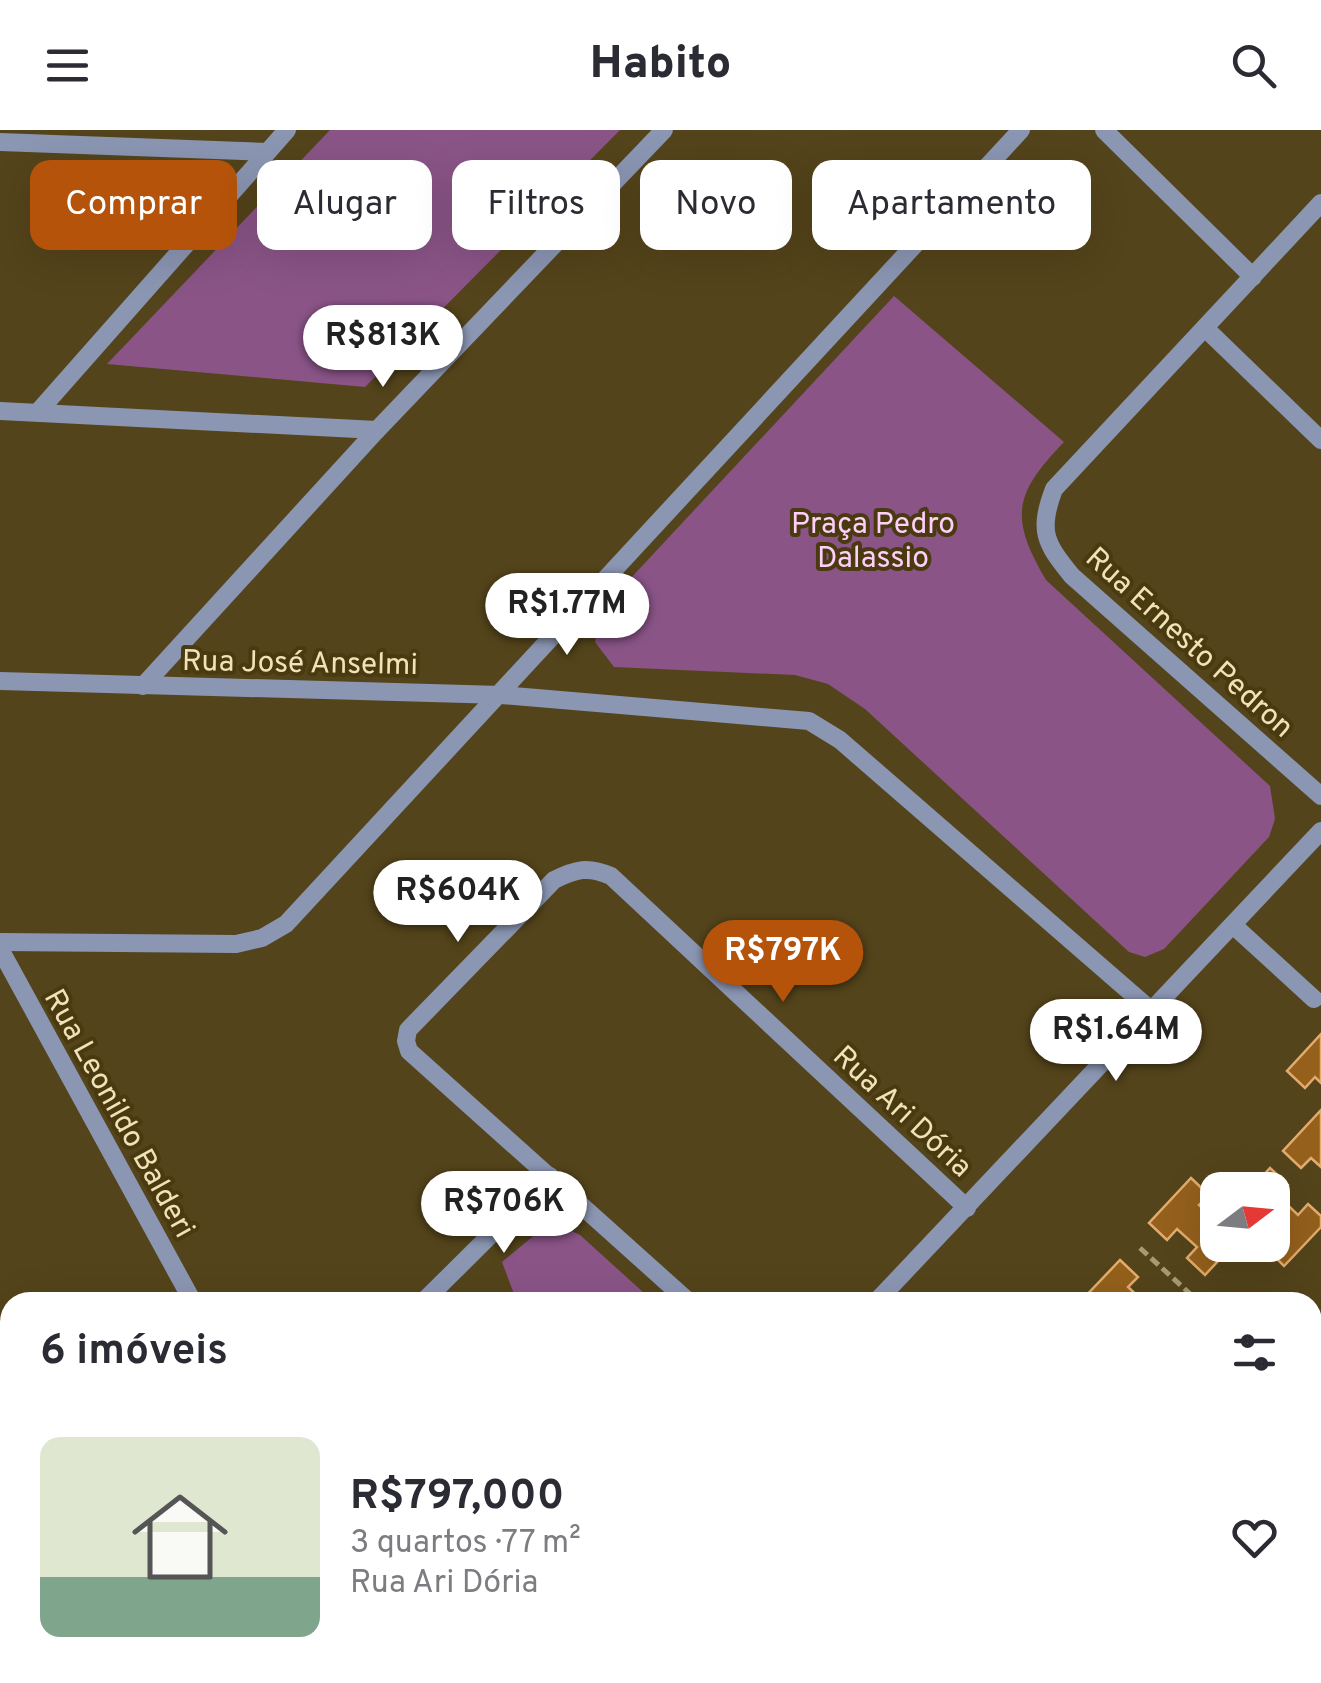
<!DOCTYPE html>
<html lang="pt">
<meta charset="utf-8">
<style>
body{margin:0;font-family:Overpass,sans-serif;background:#f7f7f7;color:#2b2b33;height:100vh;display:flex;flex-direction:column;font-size:38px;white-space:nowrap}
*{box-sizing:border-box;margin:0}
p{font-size:32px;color:#7c7c81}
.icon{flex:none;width:55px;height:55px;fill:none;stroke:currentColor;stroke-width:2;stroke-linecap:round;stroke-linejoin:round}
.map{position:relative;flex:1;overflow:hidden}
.panel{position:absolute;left:0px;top:1162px;width:1322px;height:392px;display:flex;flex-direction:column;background:#fff;border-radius:30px 30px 0 0;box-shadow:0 10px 40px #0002}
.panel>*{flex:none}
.guide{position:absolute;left:30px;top:30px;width:1262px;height:90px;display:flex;gap:20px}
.needle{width:65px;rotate:74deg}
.buttons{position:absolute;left:1200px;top:1042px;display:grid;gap:20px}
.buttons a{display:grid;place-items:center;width:90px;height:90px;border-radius:20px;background:#fff;box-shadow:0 10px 40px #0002;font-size:50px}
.price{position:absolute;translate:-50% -85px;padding:0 22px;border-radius:35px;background:#fff;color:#222;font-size:32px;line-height:65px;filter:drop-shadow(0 2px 5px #0008)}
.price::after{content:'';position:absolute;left:50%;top:60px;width:30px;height:22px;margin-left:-15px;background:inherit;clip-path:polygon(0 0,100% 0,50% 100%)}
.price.selected{background:#b45309;color:#fff}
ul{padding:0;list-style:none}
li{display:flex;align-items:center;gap:30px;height:250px;padding:0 40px}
li span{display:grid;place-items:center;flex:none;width:280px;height:200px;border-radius:20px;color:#555}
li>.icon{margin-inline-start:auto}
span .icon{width:120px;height:120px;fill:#fffc;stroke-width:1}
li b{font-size:42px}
h2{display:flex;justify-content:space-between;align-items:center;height:120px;padding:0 40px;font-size:42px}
.pill{padding:0 35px;border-radius:20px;background:#fff;box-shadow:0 10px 40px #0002;font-size:35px;line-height:90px}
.pill.selected{background:#b45309;color:#fff}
header{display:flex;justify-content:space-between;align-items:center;height:130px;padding:0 40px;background:#fff;font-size:45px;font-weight:800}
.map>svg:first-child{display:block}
.green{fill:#8a5487}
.building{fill:#94601c;stroke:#e4ac6c;stroke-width:2.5}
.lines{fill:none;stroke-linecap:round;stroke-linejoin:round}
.path{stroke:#a99a72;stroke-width:5;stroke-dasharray:10 5;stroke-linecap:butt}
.minor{stroke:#8b96b3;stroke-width:18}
.labels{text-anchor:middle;stroke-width:8;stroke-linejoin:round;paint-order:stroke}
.park-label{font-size:30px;fill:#ffcffb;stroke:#493a0f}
.street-label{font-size:30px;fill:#f1e2bc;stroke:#493a0f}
</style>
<header><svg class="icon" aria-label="menu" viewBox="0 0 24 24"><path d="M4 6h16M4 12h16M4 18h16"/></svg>Habito<svg class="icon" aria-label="search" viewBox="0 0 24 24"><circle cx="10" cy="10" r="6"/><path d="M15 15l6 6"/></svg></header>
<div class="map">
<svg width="1321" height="1553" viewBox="0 0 1321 1553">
<rect width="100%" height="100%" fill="#54441b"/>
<g class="green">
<polygon points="330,0 620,0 365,257 107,234"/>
<path d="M894 166 1064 312C1014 364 1009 387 1046 450L1270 656 1275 689 1269 707 1164 819 1145 827 1129 822 865 579 828 554 795 545 614 537 595 512 601 480Z"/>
<polygon points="543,1098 565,1098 580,1105 654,1172 517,1172 502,1132"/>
</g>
<g class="building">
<polygon points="1321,904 1321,953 1315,947 1305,958 1287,941"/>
<polygon points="1321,980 1321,1037 1311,1028 1301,1038 1283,1021"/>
<polygon points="1270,1038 1288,1055 1278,1066 1298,1085 1308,1074 1321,1086 1321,1097 1284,1136 1267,1119 1277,1108 1272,1104 1272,1060 1250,1060"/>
<polygon points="1191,1048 1209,1065 1199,1075 1218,1093 1218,1115 1233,1115 1205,1145 1187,1128 1197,1117 1177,1099 1167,1110 1149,1093"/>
<polygon points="1120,1130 1138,1147 1128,1157 1144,1172 1080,1172"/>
<polygon points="1312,1385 1321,1393 1321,1412 1312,1422"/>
<polygon points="812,1545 846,1545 839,1553 805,1553"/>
<polygon points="1097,1545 1135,1545 1145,1553 1089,1553"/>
</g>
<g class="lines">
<polyline class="path" points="1140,1118 1199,1172"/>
<g class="minor">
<polyline points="1104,0 1253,147"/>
<polyline points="0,12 267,22"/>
<path d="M1321 73 1054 359C1038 401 1045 413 1072 446L1321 666"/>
<polyline points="1205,198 1321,310"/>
<polyline points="0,281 377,300"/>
<polyline points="38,282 287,0"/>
<polyline points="0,551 501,565 809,591 840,610 1152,881"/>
<polyline points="143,556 377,300 664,0"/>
<polyline points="1233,795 1314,869"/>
<polyline points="0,812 236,814 262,808 286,794 1021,0"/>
<polyline points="0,819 193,1172"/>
<polyline points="423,1172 550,1046"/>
<path d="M689 1172 409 921 406 911 408 900 554 750C576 739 588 736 611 746L967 1078"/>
<polyline points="876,1172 1321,701"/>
<polyline points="0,1443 10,1463"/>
<polyline points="1312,1498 1321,1488"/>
<polyline points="1263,1553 1270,1545"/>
</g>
</g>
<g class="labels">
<g class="park-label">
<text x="873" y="403">Praça Pedro<tspan x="873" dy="34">Dalassio</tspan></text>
</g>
<g class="street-label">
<text transform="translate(1190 512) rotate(42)" y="10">Rua Ernesto Pedron</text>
<text transform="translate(300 532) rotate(1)" y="10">Rua José Anselmi</text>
<text transform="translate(903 981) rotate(43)" y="10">Rua Ari Dória</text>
<text transform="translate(120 983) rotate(61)" y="10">Rua Leonildo Balderi</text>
</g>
</g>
</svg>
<div class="buttons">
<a><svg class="needle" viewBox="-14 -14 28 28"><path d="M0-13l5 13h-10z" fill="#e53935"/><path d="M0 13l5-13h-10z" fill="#7c7c81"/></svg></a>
</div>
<b class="price" style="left:383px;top:260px">R$813K</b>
<b class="price" style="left:567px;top:528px">R$1.77M</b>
<b class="price" style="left:458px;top:815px">R$604K</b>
<b class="price selected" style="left:783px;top:875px">R$797K</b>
<b class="price" style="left:1116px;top:954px">R$1.64M</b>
<b class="price" style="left:504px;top:1126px">R$706K</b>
<div class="guide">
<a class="pill selected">Comprar</a>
<a class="pill">Alugar</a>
<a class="pill">Filtros</a>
<a class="pill">Novo</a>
<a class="pill">Apartamento</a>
</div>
<section class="panel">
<h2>6 imóveis<svg class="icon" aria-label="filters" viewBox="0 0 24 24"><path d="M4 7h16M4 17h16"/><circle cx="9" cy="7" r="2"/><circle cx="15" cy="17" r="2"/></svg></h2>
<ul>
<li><span style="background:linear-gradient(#dfe7d0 70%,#7fa58c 0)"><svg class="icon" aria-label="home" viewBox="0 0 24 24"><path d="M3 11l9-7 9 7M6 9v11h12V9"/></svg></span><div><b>R$797,000</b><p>3 quartos · 77 m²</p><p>Rua Ari Dória</p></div><svg class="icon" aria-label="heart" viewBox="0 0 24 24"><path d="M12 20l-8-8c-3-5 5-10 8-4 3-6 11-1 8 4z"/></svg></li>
</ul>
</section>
</div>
